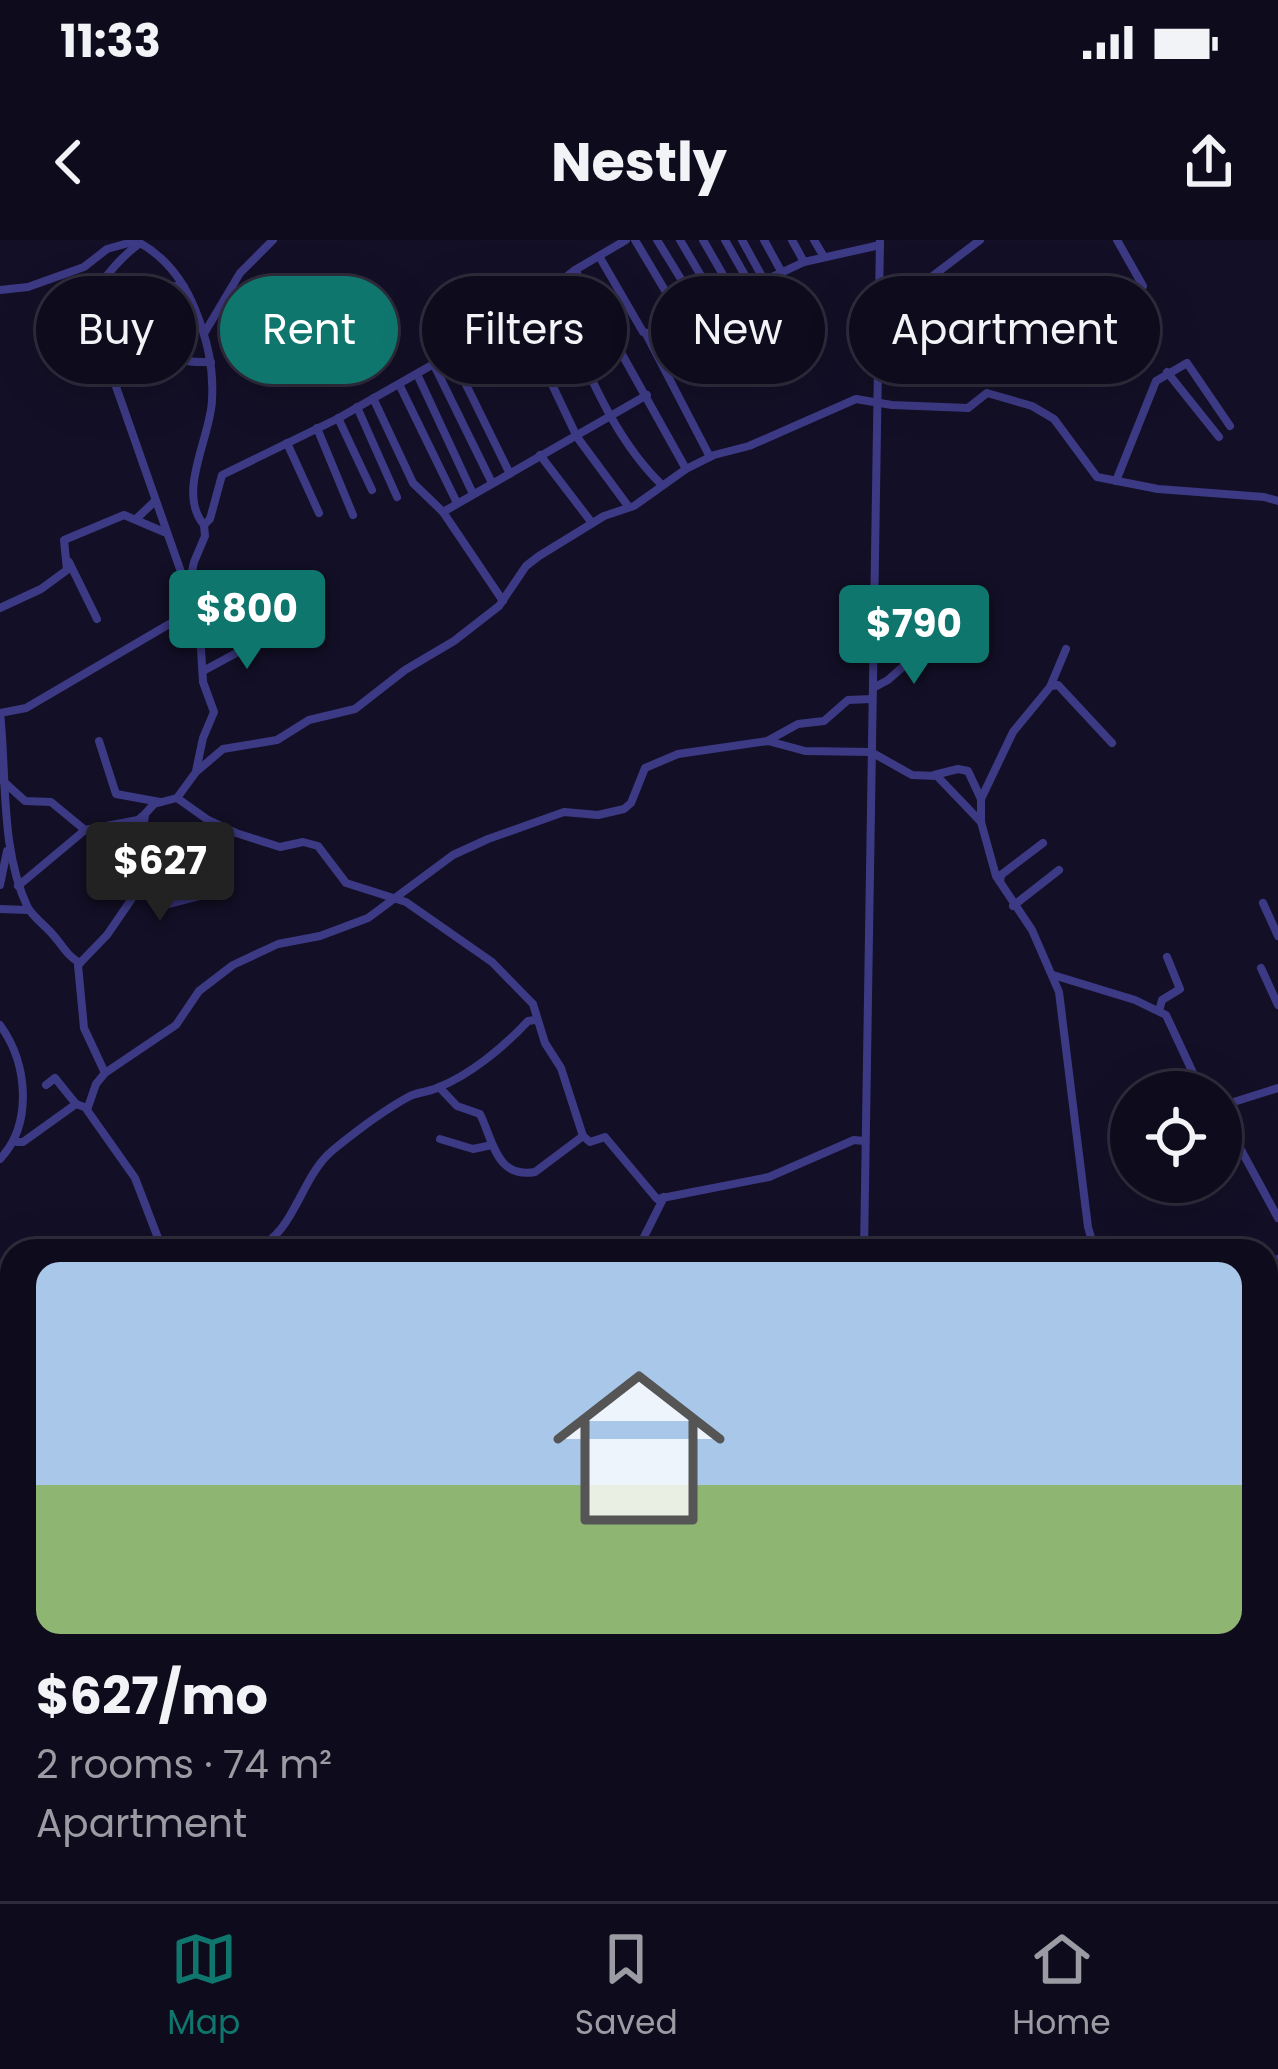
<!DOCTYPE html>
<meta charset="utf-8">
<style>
body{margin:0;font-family:Poppins,sans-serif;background:#171425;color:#f1f3f6;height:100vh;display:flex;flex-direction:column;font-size:45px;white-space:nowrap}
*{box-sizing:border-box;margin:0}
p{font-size:39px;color:#9b9ba3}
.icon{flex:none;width:66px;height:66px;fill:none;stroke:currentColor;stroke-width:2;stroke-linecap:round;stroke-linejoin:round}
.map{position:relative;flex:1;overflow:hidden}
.panel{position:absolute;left:0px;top:999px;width:1278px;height:663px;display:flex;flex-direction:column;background:#0e0b1c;border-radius:36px 36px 0 0;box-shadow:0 12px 48px #0002,0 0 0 3px #2e2b3b}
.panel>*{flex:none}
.guide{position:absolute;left:36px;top:36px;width:1206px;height:108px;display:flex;gap:24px}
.buttons{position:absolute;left:1110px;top:831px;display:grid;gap:24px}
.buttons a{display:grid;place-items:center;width:132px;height:132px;border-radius:50%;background:#0e0b1c;box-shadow:0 12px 48px #0002,0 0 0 3px #2e2b3b;font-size:60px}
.price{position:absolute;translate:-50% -102px;padding:0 27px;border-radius:12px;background:#0f766e;color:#fff;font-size:39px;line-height:78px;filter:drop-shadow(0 3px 6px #0008)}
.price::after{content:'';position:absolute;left:50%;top:72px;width:36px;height:27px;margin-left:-18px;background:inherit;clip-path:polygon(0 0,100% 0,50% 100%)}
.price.current{background:#222;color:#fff}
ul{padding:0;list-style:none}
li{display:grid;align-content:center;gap:24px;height:636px;padding:0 36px}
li+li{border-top:3px solid #2e2b3b}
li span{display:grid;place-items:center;height:372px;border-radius:24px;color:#555}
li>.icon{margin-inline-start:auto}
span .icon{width:216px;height:216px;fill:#fffc;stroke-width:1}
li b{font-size:51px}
.pill{padding:0 42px;border-radius:54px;background:#0e0b1c;box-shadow:0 12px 48px #0002,0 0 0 3px #2e2b3b;font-size:42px;line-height:108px}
.pill.current{background:#0f766e;color:#fff}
.status{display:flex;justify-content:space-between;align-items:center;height:84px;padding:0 60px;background:#0e0b1c;direction:ltr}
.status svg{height:33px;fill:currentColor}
header{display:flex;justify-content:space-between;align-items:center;height:156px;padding:0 36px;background:#0e0b1c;font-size:54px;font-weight:700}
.menu{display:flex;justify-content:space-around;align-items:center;height:168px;border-top:3px solid #2e2b3b;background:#0e0b1c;font-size:33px;color:#9b9ba3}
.menu a{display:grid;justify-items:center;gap:6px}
.menu .current{color:#0f766e}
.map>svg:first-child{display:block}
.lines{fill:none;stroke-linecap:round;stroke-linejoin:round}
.minor{stroke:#3d3a85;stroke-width:8}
.major{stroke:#c25bff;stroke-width:10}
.highway{stroke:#ff4fa3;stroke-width:14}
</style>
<div class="status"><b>11:33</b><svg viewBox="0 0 49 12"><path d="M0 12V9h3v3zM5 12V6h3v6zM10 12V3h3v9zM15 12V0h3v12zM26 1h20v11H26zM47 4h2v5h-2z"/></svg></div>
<header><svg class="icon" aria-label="back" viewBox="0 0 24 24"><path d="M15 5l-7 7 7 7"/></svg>Nestly<svg class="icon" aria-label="share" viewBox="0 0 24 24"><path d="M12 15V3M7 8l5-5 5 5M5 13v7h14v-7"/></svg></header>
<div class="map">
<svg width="1278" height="1661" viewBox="0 0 1278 1661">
<rect width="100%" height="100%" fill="#130f26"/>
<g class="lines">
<g class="minor">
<polyline points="635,0 682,79"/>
<polyline points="657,0 700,70"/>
<polyline points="680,0 717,63"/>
<polyline points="703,0 734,54"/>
<polyline points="725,0 751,46"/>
<polyline points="742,0 764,40"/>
<polyline points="764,0 781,31"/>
<polyline points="792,0 804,22"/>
<polyline points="814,0 824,17"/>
<polyline points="1117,0 1143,46"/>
<path d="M139 4C116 20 82 63 77 91L113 138 187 349"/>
<polyline points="599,16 643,92 651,94 804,22 880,5"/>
<polyline points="575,30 686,229"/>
<path d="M0 50 28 47 84 27 107 9 136 1C164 15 183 40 195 69 207 99 214 127 212 160 211 197 176 252 204 285"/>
<path d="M550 50C583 116 608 193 662 245"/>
<polyline points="88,67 93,72 107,73 141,43 184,47"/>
<polyline points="519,75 577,197 628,266"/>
<polyline points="880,76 980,0"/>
<polyline points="205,92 240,33 273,0"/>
<polyline points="646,94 710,217"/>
<polyline points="450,112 510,234"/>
<path d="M130 118C151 102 158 109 179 119 189 123 200 122 211 122"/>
<polyline points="433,123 492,243"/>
<polyline points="1167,132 1219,197"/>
<polyline points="417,134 473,254"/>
<polyline points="399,144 457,263"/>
<polyline points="373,158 413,243 443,272 503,361"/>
<polyline points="357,167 397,257"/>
<polyline points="338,178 372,250"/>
<polyline points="317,188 353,275"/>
<polyline points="287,203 319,273"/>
<polyline points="540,215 592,283"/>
<polyline points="1116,241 1156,141 1187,123 1230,186"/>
<polyline points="443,272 647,155"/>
<polyline points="136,279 154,262"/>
<polyline points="69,322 97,379"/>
<polyline points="0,368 41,349 67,330 64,300 124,275 164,292"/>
<polyline points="203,431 240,411 244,392"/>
<polyline points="1051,446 1058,445 1112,503"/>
<polyline points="873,448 888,440 933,400"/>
<path d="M0 473C7 537 0 610 28 668 35 679 46 686 54 696 63 706 67 716 80 723"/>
<polyline points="0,473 26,468 183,376 187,367"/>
<polyline points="769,500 798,484 824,481 848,460 872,459"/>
<polyline points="99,501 116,554 160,562"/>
<polyline points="196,531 203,498 214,472 203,442 201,409 186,358 194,322 205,296 204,285 210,279 222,235 337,179 511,80 575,30 626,0"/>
<polyline points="934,535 958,529 968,531 981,559 981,582 996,636 1032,690 1059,752 1088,987 1095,1011"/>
<polyline points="3,541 25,561 51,562 85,590 138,580 145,574"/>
<polyline points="177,558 208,580 236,593 280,607 303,602 318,606 346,643 406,662 492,722 533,764 545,803 561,828 583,896 590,902 605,897 657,959 769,937 854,900 864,901"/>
<polyline points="981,559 1013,492 1050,447 1066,409"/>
<polyline points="167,599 181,636"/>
<polyline points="141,613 175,594"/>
<polyline points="139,638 148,653 169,664 208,654"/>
<polyline points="1000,642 1001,635 1043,603"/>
<polyline points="0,645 7,611"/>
<polyline points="18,646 85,590"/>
<polyline points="1263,663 1278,696"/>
<polyline points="1013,666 1059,630"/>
<polyline points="0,669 28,670"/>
<polyline points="1261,728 1278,765"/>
<polyline points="1053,735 1135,760 1166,775 1202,852"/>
<polyline points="1159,771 1162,760 1180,749 1167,717"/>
<path d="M0 785C28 823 33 884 0 919"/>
<polyline points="105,833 176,785 199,751 233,725 278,704 320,696 368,678 453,615 488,599 564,572 598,575 624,569 631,563 645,528 678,514 768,501 805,511 871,512 912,535 937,536 981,582"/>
<polyline points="46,845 55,838 76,864"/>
<path d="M439 847 457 866 480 874C493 900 496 939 535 932L583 896"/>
<polyline points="1221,866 1278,848"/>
<polyline points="1221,873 1278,978"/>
<polyline points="440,899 473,909 492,905"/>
<polyline points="17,902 23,902 76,864 87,868"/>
<polyline points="163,1011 135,938 87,870 96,844 105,833 84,788 78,725 107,695 131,660 138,640 145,574 154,564 177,558 196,532 223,509 277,500 309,480 355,469 405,430 454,401 499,366 526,326 539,316 604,276 634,266 686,229 714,215 749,206 856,159 892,165 968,168 987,153 1032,166 1054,179 1097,237 1158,249 1264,257 1278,261"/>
<path d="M252 1011C296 994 299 938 333 910 355 892 384 870 410 856 419 852 428 852 437 848 470 835 504 807 528 781L535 780"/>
<polyline points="637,1011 664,957"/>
<polyline points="864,1011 880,0"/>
<polyline points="1266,1026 1278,1019"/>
<polyline points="0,1194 12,1188"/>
<polyline points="1266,1229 1278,1224"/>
<polyline points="0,1391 12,1385"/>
<polyline points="1266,1454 1278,1467"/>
<polyline points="586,1650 591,1661"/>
<polyline points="883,1650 892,1661"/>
<polyline points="30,1661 48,1650"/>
<polyline points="498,1661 513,1650"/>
<polyline points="855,1661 856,1650"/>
<polyline points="1095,1661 1101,1650"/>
</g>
<g class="major">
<polyline points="0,1520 12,1527"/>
<polyline points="126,1650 134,1661"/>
</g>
<g class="highway">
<polyline points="1266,1622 1278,1608"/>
<polyline points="1226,1661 1235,1650"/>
</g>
</g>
</svg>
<div class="buttons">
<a><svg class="icon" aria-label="locate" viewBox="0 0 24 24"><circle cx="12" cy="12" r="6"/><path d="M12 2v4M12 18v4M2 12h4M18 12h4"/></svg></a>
</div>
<b class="price" style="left:247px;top:432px">$800</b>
<b class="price" style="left:914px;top:447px">$790</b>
<b class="price current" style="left:160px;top:684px">$627</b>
<div class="guide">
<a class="pill">Buy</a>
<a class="pill current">Rent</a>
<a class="pill">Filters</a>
<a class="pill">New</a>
<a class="pill">Apartment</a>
</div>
<section class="panel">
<ul>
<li><span style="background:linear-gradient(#a9c7e8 60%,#8fb573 0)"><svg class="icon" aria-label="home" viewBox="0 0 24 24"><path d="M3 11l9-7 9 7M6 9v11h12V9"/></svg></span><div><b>$627/mo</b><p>2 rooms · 74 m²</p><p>Apartment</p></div></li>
</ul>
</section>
</div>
<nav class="menu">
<a class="current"><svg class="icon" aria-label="map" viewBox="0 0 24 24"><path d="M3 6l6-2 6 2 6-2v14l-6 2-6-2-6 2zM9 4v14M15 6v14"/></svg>Map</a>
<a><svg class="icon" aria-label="saved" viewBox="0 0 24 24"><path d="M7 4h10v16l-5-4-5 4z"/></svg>Saved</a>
<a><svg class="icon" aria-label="home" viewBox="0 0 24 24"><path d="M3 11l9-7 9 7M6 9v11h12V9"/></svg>Home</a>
</nav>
